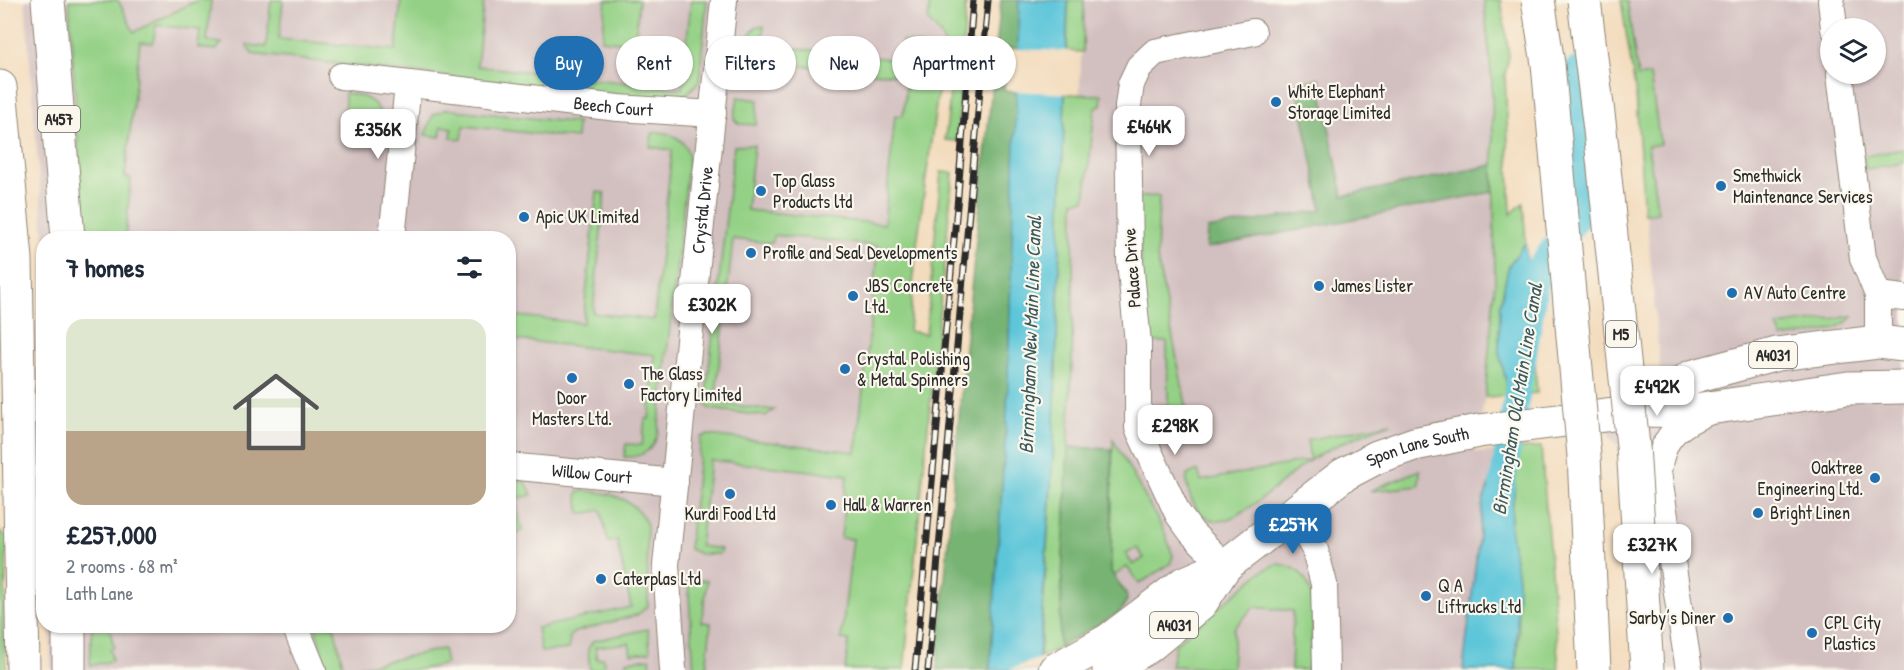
<!DOCTYPE html>
<meta charset="utf-8">
<style>
body{margin:0;font-family:"Patrick Hand",sans-serif;background:#f6f6f7;color:#1f2937;height:100vh;display:flex;flex-direction:column;font-size:22px;white-space:nowrap}
*{box-sizing:border-box;margin:0}
p{font-size:20px;color:#747a83}
.icon{flex:none;width:33px;height:33px;fill:none;stroke:currentColor;stroke-width:2;stroke-linecap:round;stroke-linejoin:round}
.map{position:relative;flex:1;overflow:hidden}
.sheet{position:absolute;left:36px;top:231px;width:480px;height:402px;display:flex;flex-direction:column;background:#fff;border-radius:24px;box-shadow:0 2px 4px #0004}
.sheet>*{flex:none}
.hud{position:absolute;left:534px;top:36px;width:570px;height:54px;display:flex;gap:12px}
.fabs{position:absolute;left:1820px;top:18px;display:grid;gap:12px}
.fabs a{display:grid;place-items:center;width:66px;height:66px;border-radius:50%;background:#fff;box-shadow:0 2px 4px #0004;font-size:30px}
.price{position:absolute;translate:-50% -51px;padding:0 14px;border-radius:12px;background:#fff;color:#222;font-size:20px;line-height:39px;filter:drop-shadow(0 2px 3px #0008)}
.price::after{content:'';position:absolute;left:50%;top:36px;width:18px;height:14px;margin-left:-9px;background:inherit;clip-path:polygon(0 0,100% 0,50% 100%)}
.price.active{background:#1f6fb2;color:#fff}
ul{padding:0;list-style:none}
li{display:grid;align-content:center;gap:12px;height:318px;padding:0 30px}
li+li{border-top:2px solid #e0e1e3}
li span{display:grid;place-items:center;height:186px;border-radius:18px;color:#555}
li>.icon{margin-inline-start:auto}
span .icon{width:108px;height:108px;fill:#fffc;stroke-width:1}
li b{font-size:26px}
h2{display:flex;justify-content:space-between;align-items:center;height:72px;padding:0 30px;font-size:26px}
.pill{padding:0 21px;border-radius:27px;background:#fff;box-shadow:0 2px 4px #0004;font-size:21px;line-height:54px}
.pill.active{background:#1f6fb2;color:#fff}
.map>svg:first-child{display:block}
.industrial{fill:#d2bfbf;fill-rule:evenodd}
.green{fill:#94d186;stroke:#607e58;stroke-width:1.5;fill-rule:evenodd}
.forest{fill:#77b373;stroke:#516f4f;stroke-width:1.5}
.water{fill:#5dc6d9;stroke:#447882;stroke-width:1.5}
.pier{fill:#f3dcbd}
.lines{fill:none;stroke-linecap:round;stroke-linejoin:round}
.canal{stroke:#5dc6d9;stroke-width:26}
.street-casing{stroke:#8f8474;stroke-width:28}
.primary-casing{stroke:#8f8474;stroke-width:35}
.street{stroke:#fff;stroke-width:26}
.primary{stroke:#fff;stroke-width:33}
.rail-casing{stroke:#2b2b2b;stroke-width:7}
.rail{stroke:#fbf7ec;stroke-width:4.5;stroke-dasharray:14;stroke-linecap:butt}
.highway-bridge-casing{stroke:#8f8474;stroke-width:35;stroke-linecap:butt}
.highway-bridge{stroke:#fff;stroke-width:33}
.poi-dot{fill:#1f6fb2;stroke:#fbf7ec;stroke-width:2}
.labels{text-anchor:middle;stroke-width:4.5;stroke-linejoin:round;paint-order:stroke}
.shield{fill:#fbf7ec;stroke:#696865;stroke-width:1.5}
.shield-label{font-size:16px;font-weight:bold;fill:#2b2b2b}
.poi-label{font-size:18px;fill:#2b2b2b;stroke:#fbf7ec;text-anchor:start}
.street-label{font-size:18px;fill:#2b2b2b;stroke:#fbf7ec}
.water-label{font-size:20px;font-style:italic;fill:#3a5a5f;stroke:#fbf7ec}
</style>
<div class="map">
<svg width="1904" height="670" viewBox="0 0 1904 670">
<rect width="100%" height="100%" fill="#fbf7ec"/>
<filter id="ink" filterUnits="userSpaceOnUse"><feTurbulence type="fractalNoise" baseFrequency=".0167" numOctaves="2"/><feDisplacementMap in="SourceGraphic" scale="12" xChannelSelector="R" yChannelSelector="G"/><feConvolveMatrix kernelMatrix="1 2 1 2 8 2 1 2 1" color-interpolation-filters="sRGB"/></filter>
<filter id="wash" filterUnits="userSpaceOnUse"><feTurbulence type="fractalNoise" baseFrequency=".008" numOctaves="4" result="noise"/><feDisplacementMap in="SourceGraphic" scale="24" xChannelSelector="R" yChannelSelector="G"/><feGaussianBlur stdDeviation="1.35" result="paint"/><feColorMatrix in="noise" values="0 0 0 0 0 0 0 0 0 0 0 0 0 0 0 0 0 1.4 0 .05"/><feComposite in="paint" operator="in"/></filter>
<g filter="url(#wash)">
<rect width="100%" height="100%" fill="#f3dcbd"/>
<g class="industrial">
<polygon points="25,0 955,0 953,64 936,64 863,670 51,670 50,626 508,626 508,238 44,238"/>
<polygon points="1084,0 1484,0 1492,83 1495,281 1485,397 1475,453 1499,451 1499,459 1483,501 1463,670 1103,670 1113,616 1120,612 1110,572 1112,449 1068,447 1074,200"/>
<path d="M1621 0H1904V670H1669L1651 569 1637 465 1610 437V415L1663 406 1636 95ZM1830 28H1875V74H1830Z"/>
</g>
<g class="green">
<polygon points="69,0 118,0 134,32 198,0 211,0 207,41 222,43 216,50 198,48 200,30 156,25 153,43 140,42 125,177 131,178 125,238 84,238"/>
<polygon points="271,0 283,0 279,39 396,50 401,0 484,0 477,66 682,89 691,0 707,0 699,82 685,95 663,101 252,54 247,45 266,47"/>
<polygon points="606,0 639,0 635,44 602,40"/>
<path d="M930 0H966L957 141 945 140C949 102 961 49 928 21Z"/>
<polygon points="1068,0 1084,0 1083,52 1067,51"/>
<polygon points="1484,0 1501,0 1509,56 1505,75 1511,214 1523,203 1526,242 1509,265 1500,306 1499,352 1506,381 1505,396 1485,397 1495,281 1492,83"/>
<polygon points="1621,0 1627,0 1638,77 1650,75 1660,144 1648,146 1658,212 1644,214 1636,95"/>
<path d="M757 26H764L762 45 899 60 902 41C933 44 934 55 939 84L916 251 909 331 926 334 941 172 953 173 904 670H845L849 640 841 639 853 539 841 538 847 475 710 460 700 546 721 549 719 554H700L689 549 701 437 708 435 856 452 879 246 774 235 772 243 733 239 715 403 774 410 765 416 710 409 705 404 734 146 754 145 747 210 884 224 895 115 903 116 907 76 754 61 752 76H742L749 35Z"/>
<path d="M345 93C370 95 384 106 384 132L344 128Z"/>
<polygon points="1065,94 1102,95 1101,105 1095,109 1085,200 1074,201 1072,363 1059,648 1040,658 1053,455"/>
<polygon points="738,97 758,100 756,125 739,124 734,119"/>
<polygon points="446,109 577,123 576,138 464,126 462,139 451,138 452,128 442,126 440,137 425,135 433,115"/>
<path d="M657 132C673 133 686 140 689 157L658 433C654 450 641 458 624 457L626 444 642 445 645 419H649L655 355 509 339V315L583 323 597 192 605 193 593 313 654 320 672 150 650 147 652 134Z"/>
<polygon points="1904,149 1904,163 1866,169 1864,156"/>
<path d="M1159 196 1157 258 1191 430C1170 434 1159 424 1151 406L1168 405 1167 342H1146L1137 197Z"/>
<path d="M1853 316C1836 335 1805 334 1782 338L1777 326Z"/>
<polygon points="1534,347 1537,393 1525,394"/>
<path d="M1391 423C1363 433 1336 444 1312 459 1285 476 1254 511 1225 520 1201 527 1184 494 1187 475L1198 470 1201 481 1310 460 1307 440Z"/>
<path d="M1113 439 1165 533 1173 556 1170 564 1139 584 1127 567 1114 576 1111 572ZM1137 548 1144 558 1133 565 1126 554Z"/>
<polygon points="1541,447 1559,670 1516,670 1519,629 1510,527 1519,449"/>
<polygon points="1420,470 1419,486 1370,491"/>
<polygon points="509,480 526,482 532,495 515,499 522,531 509,534"/>
<path d="M580 491C607 491 636 498 647 525L648 606 637 615 575 632 570 636 569 649 541 652 537 628 631 607 617 540 608 542 601 510 580 514 577 494Z"/>
<polygon points="0,531 7,537 4,631 6,668 3,670 0,670"/>
<path d="M1276 564C1328 565 1311 637 1308 670H1291L1293 611 1254 607 1234 628 1232 669 1171 666 1176 643 1261 572Z"/>
<polygon points="707,580 702,622 711,623 706,670 694,670 688,581"/>
<polygon points="92,626 109,626 114,647 110,649 112,661 90,666"/>
<polygon points="315,626 334,626 344,670 327,670"/>
<polygon points="648,629 650,652 631,654 629,643 595,647 597,659 603,658 605,670 590,670 588,649 593,641"/>
<polygon points="443,649 446,664 418,670 345,670"/>
<polygon points="650,658 651,670 623,670 627,668 626,661"/>
</g>
<g class="forest">
<polygon points="1001,0 1019,0 1018,49 1006,48 1004,91 1017,92 1007,411 990,670 937,670 965,347"/>
<polygon points="1319,78 1343,196 1493,165 1493,192 1206,248 1207,229 1322,210 1296,83"/>
<polygon points="1068,447 1112,449 1111,572 1126,593 1127,600 1120,612 1059,648"/>
</g>
<g class="water">
<polygon points="1019,0 1068,0 1053,455 1038,670 990,670 1007,411"/>
<polygon points="1526,242 1534,347 1525,394 1505,396 1506,381 1499,352 1500,306 1509,265"/>
<polygon points="1519,449 1510,527 1518,579 1516,670 1463,670 1483,501 1499,459 1499,451"/>
</g>
<g class="pier">
<polygon points="1015,49 1070,51 1068,94 1014,91"/>
<polygon points="1526,239 1529,242 1537,347 1535,356"/>
<polygon points="1043,657 1041,670 1009,670"/>
</g>
<g class="lines">
<polyline class="canal" points="1502,485 1538,268 1585,209 1577,70"/>
</g>
</g>
<g filter="url(#ink)">
<g class="lines">
<defs>
<g id="street">
<polyline points="1831,0 1834,28"/>
<polyline points="1840,74 1863,258 1878,295 1878,342"/>
<path id="s1" d="M341 76 618 108 713 114"/>
<polyline points="392,238 408,85"/>
<polyline points="1878,295 1904,298"/>
<path id="s2" d="M508 466 675 482"/>
<polyline points="1293,512 1315,550 1324,584 1326,670"/>
<polyline points="1225,566 1192,533 1178,514 1138,428 1138,343 1130,261 1128,106 1131,84 1139,67 1155,52 1253,32"/>
<polyline points="295,626 313,670"/>
<path id="s3" d="M673 670 666 565 724 0"/>
<path d="M1689 670 1658 472C1662 436 1677 425 1710 411"/>
</g>
<g id="primary">
<polyline points="48,0 68,238"/>
<polyline points="0,87 16,259 23,670"/>
<polyline points="1645,410 1691,377 1777,354 1878,342 1904,345"/>
<polyline points="69,670 69,626"/>
<path id="s4" d="M1055 670 1109 640 1183 584 1225 566 1343 475 1377 457 1414 444 1479 431 1645 410 1688 411 1848 388 1904 387"/>
<polyline points="1109,670 1149,646 1201,603 1225,566"/>
</g>
</defs>
<use href="#street" class="street-casing"/>
<use href="#primary" class="primary-casing"/>
<use href="#street" class="street"/>
<use href="#primary" class="primary"/>
<defs>
<g id="rail">
<polyline points="915,670 958,195 973,0"/>
<polyline points="928,670 988,0"/>
</g>
</defs>
<use href="#rail" class="rail-casing"/>
<use href="#rail" class="rail"/>
<defs>
<g id="highway-bridge">
<polyline points="1538,0 1548,64 1584,456 1594,670"/>
<polyline points="1584,0 1600,130 1633,446 1647,670"/>
</g>
</defs>
<use href="#highway-bridge" class="highway-bridge-casing"/>
<use href="#highway-bridge" class="highway-bridge"/>
</g>
</g>
<g class="poi-dot">
<circle cx="1276" cy="102" r="6"/>
<circle cx="1721" cy="186" r="6"/>
<circle cx="761" cy="191" r="6"/>
<circle cx="524" cy="217" r="6"/>
<circle cx="751" cy="253" r="6"/>
<circle cx="1319" cy="286" r="6"/>
<circle cx="1732" cy="293" r="6"/>
<circle cx="853" cy="296" r="6"/>
<circle cx="845" cy="369" r="6"/>
<circle cx="572" cy="378" r="6"/>
<circle cx="629" cy="384" r="6"/>
<circle cx="1875" cy="478" r="6"/>
<circle cx="730" cy="494" r="6"/>
<circle cx="831" cy="505" r="6"/>
<circle cx="1758" cy="513" r="6"/>
<circle cx="601" cy="579" r="6"/>
<circle cx="1426" cy="596" r="6"/>
<circle cx="1728" cy="618" r="6"/>
<circle cx="1812" cy="633" r="6"/>
</g>
<g class="labels">
<g class="shield">
<rect x="38" y="106" width="42" height="26" rx="4.5"/>
<rect x="1606" y="321" width="30" height="26" rx="4.5"/>
<rect x="1749" y="342" width="48" height="26" rx="4.5"/>
<rect x="1150" y="612" width="48" height="26" rx="4.5"/>
</g>
<g class="shield-label">
<text x="59" y="125">A457</text>
<text x="1621" y="340">M5</text>
<text x="1773" y="361">A4031</text>
<text x="1174" y="631">A4031</text>
</g>
<g class="poi-label">
<text x="1288" y="98">White Elephant<tspan x="1288" dy="21">Storage Limited</tspan></text>
<text x="1733" y="182">Smethwick<tspan x="1733" dy="21">Maintenance Services</tspan></text>
<text x="773" y="187">Top Glass<tspan x="773" dy="21">Products ltd</tspan></text>
<text x="536" y="223">Apic UK Limited</text>
<text x="763" y="259">Profile and Seal Developments</text>
<text x="865" y="292">JBS Concrete<tspan x="865" dy="21">Ltd.</tspan></text>
<text x="1331" y="292">James Lister</text>
<text x="1744" y="299">AV Auto Centre</text>
<text x="857" y="365">Crystal Polishing<tspan x="857" dy="21">&amp; Metal Spinners</tspan></text>
<text x="641" y="380">The Glass<tspan x="641" dy="21">Factory Limited</tspan></text>
<text x="572" y="404" text-anchor="middle">Door<tspan x="572" dy="21">Masters Ltd.</tspan></text>
<text x="1863" y="474" text-anchor="end">Oaktree<tspan x="1863" dy="21">Engineering Ltd.</tspan></text>
<text x="843" y="511">Hall &amp; Warren</text>
<text x="1770" y="519">Bright Linen</text>
<text x="730" y="520" text-anchor="middle">Kurdi Food Ltd</text>
<text x="613" y="585">Caterplas Ltd</text>
<text x="1438" y="592">Q A<tspan x="1438" dy="21">Liftrucks Ltd</tspan></text>
<text x="1716" y="624" text-anchor="end">Sarby’s Diner</text>
<text x="1824" y="629">CPL City<tspan x="1824" dy="21">Plastics</tspan></text>
</g>
<g class="street-label">
<text dy="6" stroke="none"><textPath href="#s1" startOffset="274">Beech Court</textPath></text>
<text dy="6" stroke="none"><textPath href="#s3" startOffset="462">Crystal Drive</textPath></text>
<text transform="translate(1132 268) rotate(-94)" y="6">Palace Drive</text>
<text dy="6" stroke="none"><textPath href="#s4" startOffset="430">Spon Lane South</textPath></text>
<text dy="6" stroke="none"><textPath href="#s2" startOffset="84">Willow Court</textPath></text>
</g>
<g class="water-label">
<text transform="translate(1030 335) rotate(-88)" y="7">Birmingham New Main Line Canal</text>
<text transform="translate(1517 399) rotate(-81)" y="7">Birmingham Old Main Line Canal</text>
</g>
</g>
</svg>
<div class="fabs">
<a><svg class="icon" aria-label="layers" viewBox="0 0 24 24"><path d="M12 4l9 5-9 5-9-5zM3 14l9 5 9-5"/></svg></a>
</div>
<b class="price" style="left:1149px;top:157px">£464K</b>
<b class="price" style="left:378px;top:160px">£356K</b>
<b class="price" style="left:712px;top:335px">£302K</b>
<b class="price" style="left:1657px;top:417px">£492K</b>
<b class="price" style="left:1175px;top:456px">£298K</b>
<b class="price active" style="left:1293px;top:555px">£257K</b>
<b class="price" style="left:1652px;top:575px">£327K</b>
<div class="hud">
<a class="pill active">Buy</a>
<a class="pill">Rent</a>
<a class="pill">Filters</a>
<a class="pill">New</a>
<a class="pill">Apartment</a>
</div>
<section class="sheet">
<h2>7 homes<svg class="icon" aria-label="filters" viewBox="0 0 24 24"><path d="M4 7h16M4 17h16"/><circle cx="9" cy="7" r="2"/><circle cx="15" cy="17" r="2"/></svg></h2>
<ul>
<li><span style="background:linear-gradient(#dfe7d0 60%,#b9a48a 0)"><svg class="icon" aria-label="home" viewBox="0 0 24 24"><path d="M3 11l9-7 9 7M6 9v11h12V9"/></svg></span><div><b>£257,000</b><p>2 rooms · 68 m²</p><p>Lath Lane</p></div></li>
</ul>
</section>
</div>
